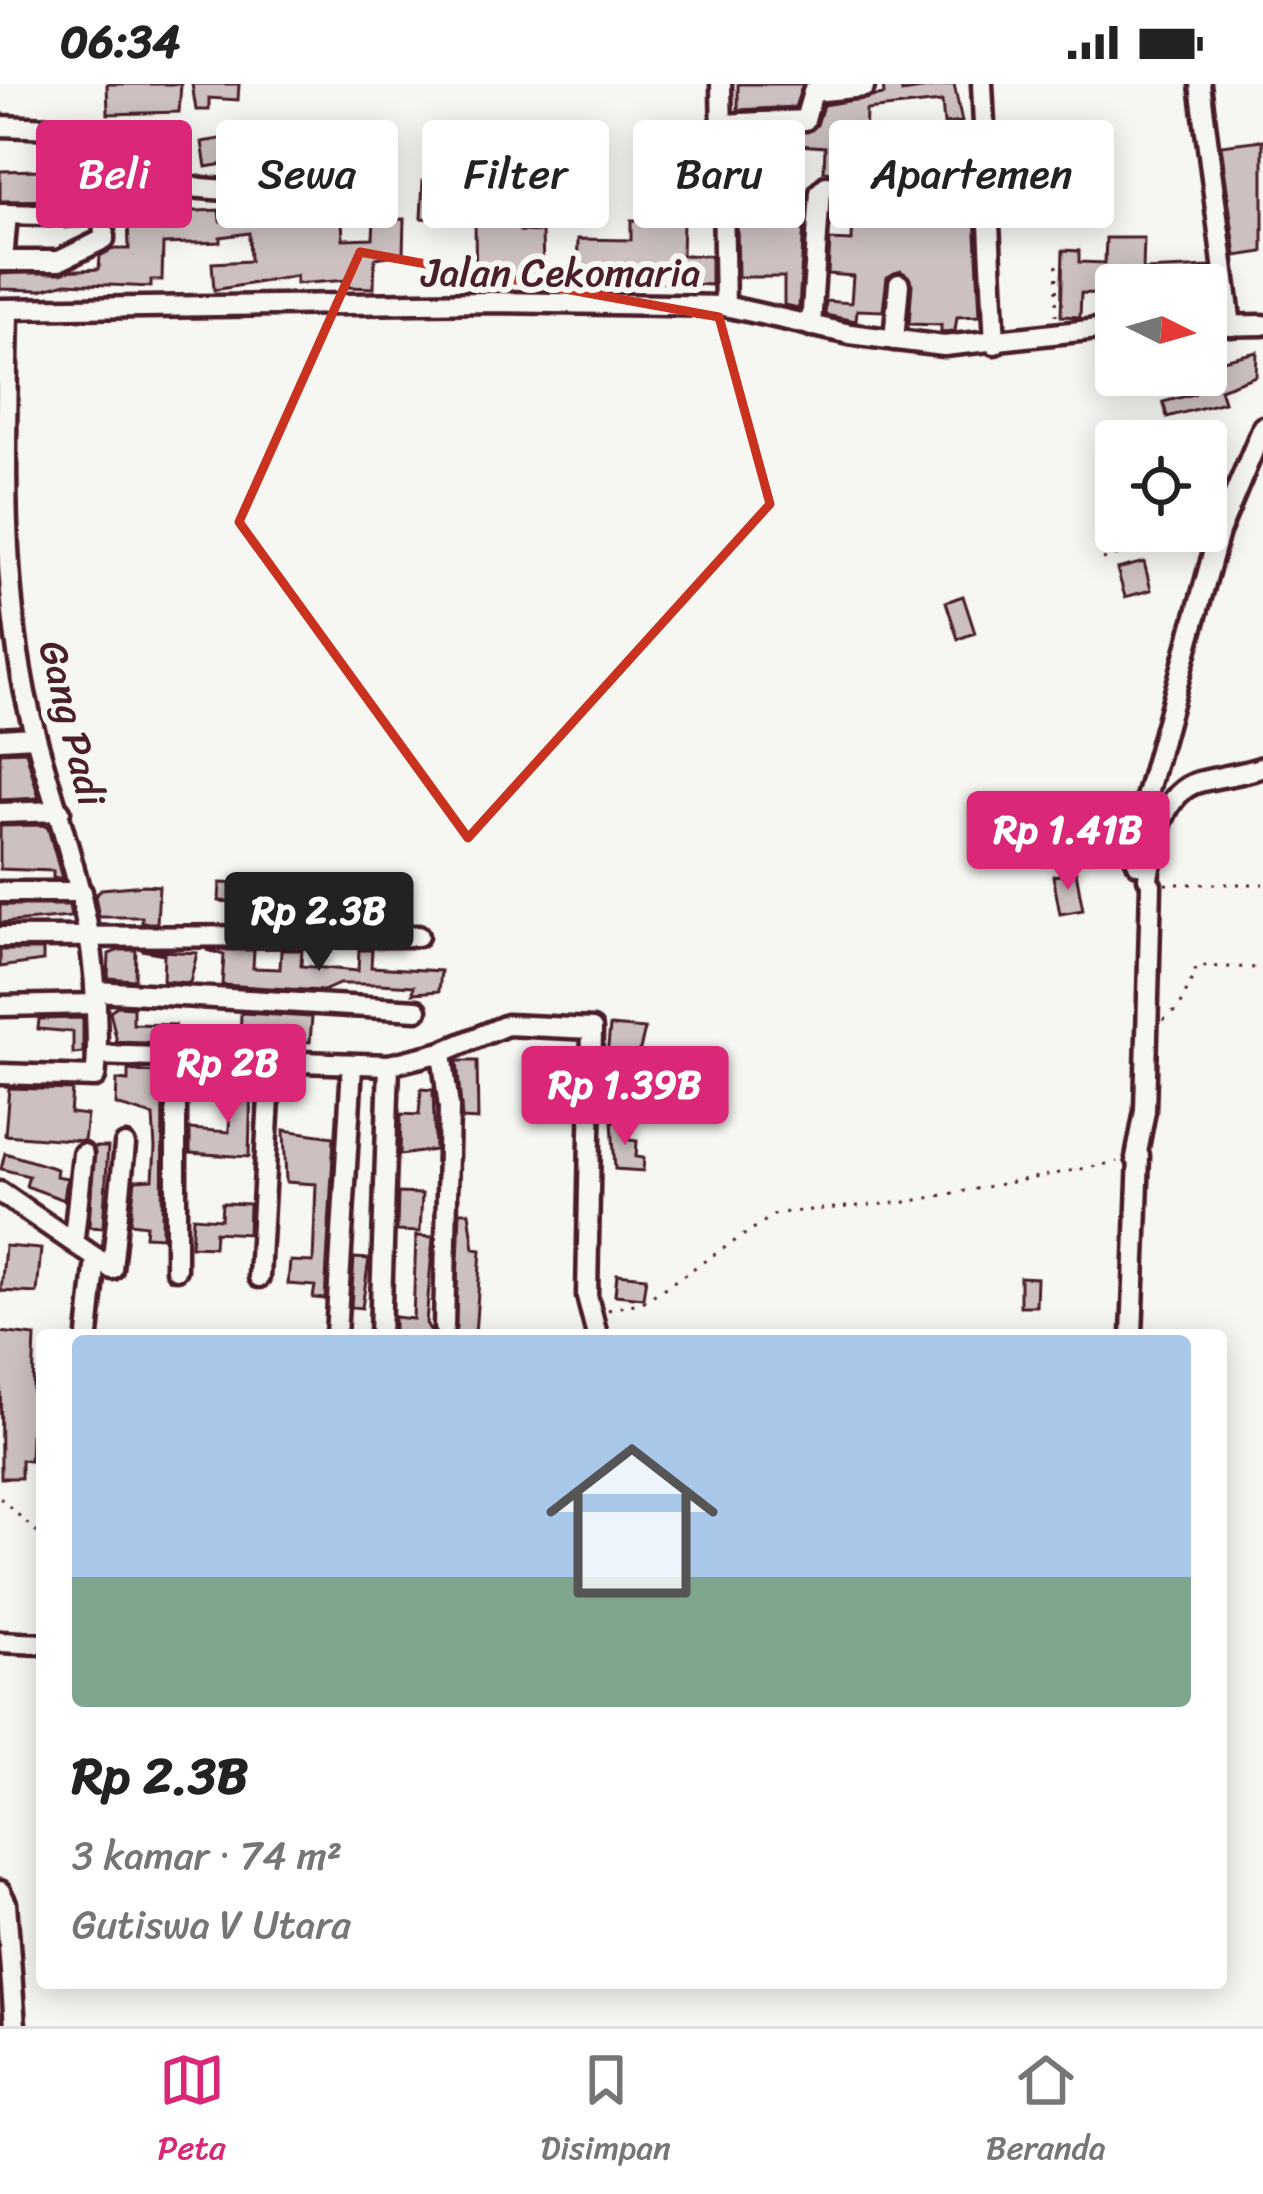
<!DOCTYPE html>
<html lang="id">
<meta charset="utf-8">
<style>
body{margin:0;font-family:Sriracha,sans-serif;background:#f2f2f2;color:#222;height:100vh;display:flex;flex-direction:column;font-size:45px;white-space:nowrap}
*{box-sizing:border-box;margin:0}
p{font-size:39px;color:#767676}
.icon{flex:none;width:66px;height:66px;fill:none;stroke:currentColor;stroke-width:2;stroke-linecap:round;stroke-linejoin:round}
.map{position:relative;flex:1;overflow:hidden}
.sheet{position:absolute;left:36px;top:1245px;width:1191px;height:660px;display:flex;flex-direction:column;background:#fff;border-radius:12px;box-shadow:0 6px 30px #0003}
.sheet>*{flex:none}
.top-card{position:absolute;left:36px;top:36px;width:1191px;height:108px;display:flex;gap:24px}
.needle{width:78px;rotate:95deg}
.tools{position:absolute;left:1095px;top:180px;display:grid;gap:24px}
.tools a{display:grid;place-items:center;width:132px;height:132px;border-radius:12px;background:#fff;box-shadow:0 6px 30px #0003;font-size:60px}
.price{position:absolute;translate:-50% -102px;padding:0 27px;border-radius:12px;background:#db2777;color:#fff;font-size:39px;line-height:78px;filter:drop-shadow(0 3px 6px #0008)}
.price::after{content:'';position:absolute;left:50%;top:72px;width:36px;height:27px;margin-left:-18px;background:inherit;clip-path:polygon(0 0,100% 0,50% 100%)}
.price.selected{background:#222;color:#fff}
ul{padding:0;list-style:none}
li{display:grid;align-content:center;gap:24px;height:636px;padding:0 36px}
li+li{border-top:3px solid #e0e0e0}
li span{display:grid;place-items:center;height:372px;border-radius:12px;color:#555}
li>.icon{margin-inline-start:auto}
span .icon{width:216px;height:216px;fill:#fffc;stroke-width:1}
li b{font-size:51px}
.pill{padding:0 42px;border-radius:12px;background:#fff;box-shadow:0 6px 30px #0003;font-size:42px;line-height:108px}
.pill.selected{background:#db2777;color:#fff}
.status{display:flex;justify-content:space-between;align-items:center;height:84px;padding:0 60px;background:#fff;direction:ltr}
.status svg{height:33px;fill:currentColor}
.dock{display:flex;justify-content:space-around;align-items:center;height:168px;border-top:3px solid #e0e0e0;background:#fff;font-size:33px;color:#767676}
.dock a{display:grid;justify-items:center;gap:6px}
.dock .selected{color:#db2777}
.map>svg:first-child{display:block}
.building{fill:#ccc1c0;stroke:#4a1f2b;stroke-width:3}
.lines{fill:none;stroke-linecap:round;stroke-linejoin:round}
.minor-casing{stroke:#4a1f2b;stroke-width:27}
.path{stroke:#4a1f2b;stroke-width:3;stroke-dasharray:3 9;stroke-linecap:butt}
.minor{stroke:#f6f6f2;stroke-width:18}
.marked{fill:none;stroke:#c8321e;stroke-width:9;stroke-linejoin:round}
.labels{text-anchor:middle;stroke-width:12;stroke-linejoin:round;paint-order:stroke}
.street-label{font-size:39px;fill:#4a1f2b;stroke:#f6f6f2}
</style>
<div class="status"><b>06:34</b><svg viewBox="0 0 49 12"><path d="M0 12V9h3v3zM5 12V6h3v6zM10 12V3h3v9zM15 12V0h3v12zM26 1h20v11H26zM47 4h2v5h-2z"/></svg></div>
<div class="map">
<svg width="1263" height="1942" viewBox="0 0 1263 1942">
<rect width="100%" height="100%" fill="#f6f6f2"/>
<filter id="ink" filterUnits="userSpaceOnUse"><feTurbulence type="fractalNoise" baseFrequency=".00833" numOctaves="2"/><feDisplacementMap in="SourceGraphic" scale="24" xChannelSelector="R" yChannelSelector="G"/><feConvolveMatrix kernelMatrix="1 2 1 2 8 2 1 2 1" color-interpolation-filters="sRGB"/></filter>
<g filter="url(#ink)">
<g class="building">
<polygon points="107,0 181,0 179,28 108,30"/>
<polygon points="192,0 239,0 238,16 209,14 209,26 196,26"/>
<polygon points="738,0 803,0 795,23 738,26"/>
<polygon points="883,0 901,0 902,8 954,0 962,38 944,40 942,18 866,26 864,92 824,87 825,63 798,61 798,50 817,41 823,21 884,11"/>
<polygon points="249,50 253,75 206,83 202,58"/>
<polygon points="772,51 771,81 801,82 804,139 799,224 784,221 784,193 738,193 737,139 754,139 756,93 742,93 738,53"/>
<polygon points="1263,56 1263,168 1236,172 1221,61"/>
<polygon points="162,61 177,62 177,77 150,76 151,81 104,86 105,96 90,112 90,142 65,144 63,116 0,117 0,87 43,86 43,80 72,79 71,71"/>
<polygon points="345,79 347,108 295,112 296,137 342,135 343,155 373,154 374,136 404,135 403,170 375,174 374,204 348,203 349,196 296,200 296,192 214,206 212,179 250,177 249,149 220,153 220,158 163,160 162,196 151,196 151,203 66,199 41,206 0,205 0,190 99,185 100,172 113,165 129,165 128,130 219,126 220,137 269,136 266,91 314,88 313,81"/>
<polygon points="423,97 564,102 562,122 521,118 520,147 542,148 543,185 531,185 531,195 503,196 503,204 476,205 475,137 421,134"/>
<polygon points="892,106 927,107 928,112 974,109 980,232 957,233 955,247 941,248 941,241 909,240 912,200 901,187 887,193 883,227 857,226 856,237 825,231 826,217 851,219 853,192 828,190 830,156 852,157 853,127 832,126 833,116 873,119"/>
<polygon points="631,136 683,137 682,171 711,172 711,201 577,195 578,155 631,156"/>
<polygon points="1106,154 1144,154 1143,186 1210,183 1212,203 1116,201 1116,210 1081,209 1080,233 1061,232 1063,166 1079,167 1079,178 1105,179"/>
<polygon points="1257,268 1256,292 1220,305 1224,318 1167,333 1163,318 1194,310 1190,291 1217,291 1214,278"/>
<polygon points="1144,478 1151,506 1125,513 1117,485"/>
<polygon points="963,512 975,549 958,555 946,518"/>
<polygon points="26,667 39,714 0,716 0,668"/>
<polygon points="43,741 48,744 62,794 53,794 53,787 0,785 0,742"/>
<polygon points="1076,788 1083,826 1060,830 1053,792"/>
<polygon points="220,799 265,801 265,811 315,813 315,803 408,805 408,818 387,816 386,834 374,833 374,839 361,839 361,831 297,826 264,829 264,838 234,839 235,818 219,817"/>
<polygon points="144,801 159,802 157,839 142,839 142,833 99,833 95,812 102,805"/>
<polygon points="0,821 69,821 71,833 0,839"/>
<polygon points="0,866 43,866 43,877 0,883"/>
<polygon points="119,866 136,866 135,896 108,894 109,870"/>
<polygon points="141,866 197,869 190,899 163,897 164,870"/>
<polygon points="206,866 254,866 253,884 280,885 281,866 302,866 301,882 358,887 359,866 372,866 371,883 441,887 439,907 413,909 414,902 379,900 339,900 323,907 222,901 224,871"/>
<polygon points="117,922 133,923 133,940 175,941 174,960 117,958 110,927"/>
<polygon points="241,929 312,933 310,958 260,955 259,960 240,959"/>
<polygon points="83,934 83,969 73,970 73,948 38,945 39,935"/>
<polygon points="610,942 645,945 635,985 606,982"/>
<polygon points="457,977 477,977 478,1036 462,1035"/>
<polygon points="128,986 163,990 162,1153 145,1152 146,1141 130,1139 135,1096 153,1095 155,1064 153,1032 116,1021 117,996 128,997"/>
<polygon points="219,999 251,1000 249,1073 190,1069 190,1045 229,1048 230,1016 218,1015"/>
<polygon points="9,1004 72,1006 70,1029 87,1031 84,1057 5,1051"/>
<polygon points="421,1005 433,1006 435,1066 400,1071 401,1030 419,1031"/>
<polygon points="612,1037 630,1038 629,1056 637,1057 636,1073 644,1074 643,1087 615,1085"/>
<polygon points="284,1046 334,1053 325,1215 313,1214 315,1202 288,1200 290,1177 313,1178 316,1100 286,1098"/>
<polygon points="94,1063 108,1063 103,1144 89,1143"/>
<polygon points="5,1069 57,1085 56,1092 67,1094 64,1116 26,1102 29,1092 1,1085"/>
<polygon points="398,1109 422,1110 420,1148 397,1147"/>
<polygon points="222,1119 249,1120 248,1150 215,1148 214,1163 191,1162 193,1133 221,1135"/>
<polygon points="460,1128 469,1128 474,1165 481,1166 475,1251 455,1251"/>
<polygon points="416,1152 433,1153 426,1239 433,1251 394,1251 394,1233 413,1235"/>
<polygon points="5,1162 41,1165 37,1209 1,1207"/>
<polygon points="354,1174 369,1175 362,1224 351,1223"/>
<polygon points="617,1190 646,1193 643,1214 615,1211"/>
<polygon points="1020,1193 1037,1194 1036,1222 1020,1222"/>
<polygon points="0,1248 35,1252 30,1377 21,1376 21,1394 1,1394"/>
</g>
<g class="lines">
<defs>
<g id="minor">
<polyline points="721,0 725,222"/>
<polyline points="982,0 995,260"/>
<polyline points="1200,0 1231,242"/>
<polyline points="723,40 805,36 813,8 864,3"/>
<polyline points="0,42 80,45"/>
<polyline points="0,130 50,131"/>
<polyline points="0,177 59,177 104,155 103,116 112,107 166,101 237,107"/>
<polyline points="3,177 7,130"/>
<polyline points="0,225 489,218 725,222 850,250 944,262 1116,243"/>
<polyline points="811,242 820,108 826,102 873,106"/>
<polyline points="1206,242 1263,241"/>
<polyline points="894,256 899,200"/>
<polyline points="0,655 34,653"/>
<polyline points="0,729 60,727"/>
<polyline points="1150,782 1138,780 1132,765 1219,448 1263,343"/>
<path d="M1148 794C1154 761 1162 708 1199 698 1220 692 1241 691 1263 683"/>
<polyline points="0,808 82,808"/>
<polyline points="0,853 418,852"/>
<polyline points="96,907 417,926"/>
<polyline points="0,922 96,920"/>
<polyline points="442,968 449,1024 444,1243"/>
<polyline points="98,971 389,981 442,968 507,941 592,945 587,1212 597,1251"/>
<polyline points="176,976 176,1185"/>
<path d="M0 990 95 993C99 968 96 944 96 920 93 810 48 715 25 609 0 484 6 352 8 226"/>
<polyline points="1136,1074 1145,1027 1151,801"/>
<polyline points="0,1108 112,1185 125,1061"/>
<polyline points="74,1154 83,1070"/>
<polyline points="259,1193 271,978"/>
<polyline points="88,1251 96,1174"/>
<polyline points="336,1251 352,982"/>
<polyline points="380,1251 389,981"/>
<polyline points="1132,1251 1139,1072"/>
<polyline points="0,1558 42,1560"/>
<polyline points="0,1807 6,1819 15,1942"/>
</g>
</defs>
<use href="#minor" class="minor-casing"/>
<g class="path">
<polyline points="1056,232 1057,173"/>
<polyline points="1103,475 1199,453"/>
<polyline points="1165,800 1263,800"/>
<polyline points="1163,936 1180,923 1197,882 1263,884"/>
<polyline points="608,1226 643,1218 777,1129 907,1118 1117,1078"/>
<polyline points="0,1414 42,1453"/>
</g>
<use href="#minor" class="minor"/>
</g>
</g>
<path class="marked" d="M360 168 719 233 770 420 468 754 239 438Z"/>
<g class="labels">
<g class="street-label">
<text x="561" y="202">Jalan Cekomaria</text>
<text transform="translate(73 639) rotate(76)" y="14">Gang Padi</text>
</g>
</g>
</svg>
<div class="tools">
<a><svg class="needle" viewBox="-14 -14 28 28"><path d="M0-13l5 13h-10z" fill="#e53935"/><path d="M0 13l5-13h-10z" fill="#767676"/></svg></a>
<a><svg class="icon" aria-label="locate" viewBox="0 0 24 24"><circle cx="12" cy="12" r="6"/><path d="M12 2v4M12 18v4M2 12h4M18 12h4"/></svg></a>
</div>
<b class="price" style="left:1068px;top:809px">Rp 1.41B</b>
<b class="price selected" style="left:319px;top:890px">Rp 2.3B</b>
<b class="price" style="left:228px;top:1042px">Rp 2B</b>
<b class="price" style="left:625px;top:1064px">Rp 1.39B</b>
<div class="top-card">
<a class="pill selected">Beli</a>
<a class="pill">Sewa</a>
<a class="pill">Filter</a>
<a class="pill">Baru</a>
<a class="pill">Apartemen</a>
</div>
<section class="sheet">
<ul>
<li><span style="background:linear-gradient(#a9c7e8 65%,#7fa58c 0)"><svg class="icon" aria-label="home" viewBox="0 0 24 24"><path d="M3 11l9-7 9 7M6 9v11h12V9"/></svg></span><div><b>Rp 2.3B</b><p>3 kamar · 74 m²</p><p>Gutiswa V Utara</p></div></li>
</ul>
</section>
</div>
<nav class="dock">
<a class="selected"><svg class="icon" aria-label="map" viewBox="0 0 24 24"><path d="M3 6l6-2 6 2 6-2v14l-6 2-6-2-6 2zM9 4v14M15 6v14"/></svg>Peta</a>
<a><svg class="icon" aria-label="saved" viewBox="0 0 24 24"><path d="M7 4h10v16l-5-4-5 4z"/></svg>Disimpan</a>
<a><svg class="icon" aria-label="home" viewBox="0 0 24 24"><path d="M3 11l9-7 9 7M6 9v11h12V9"/></svg>Beranda</a>
</nav>
